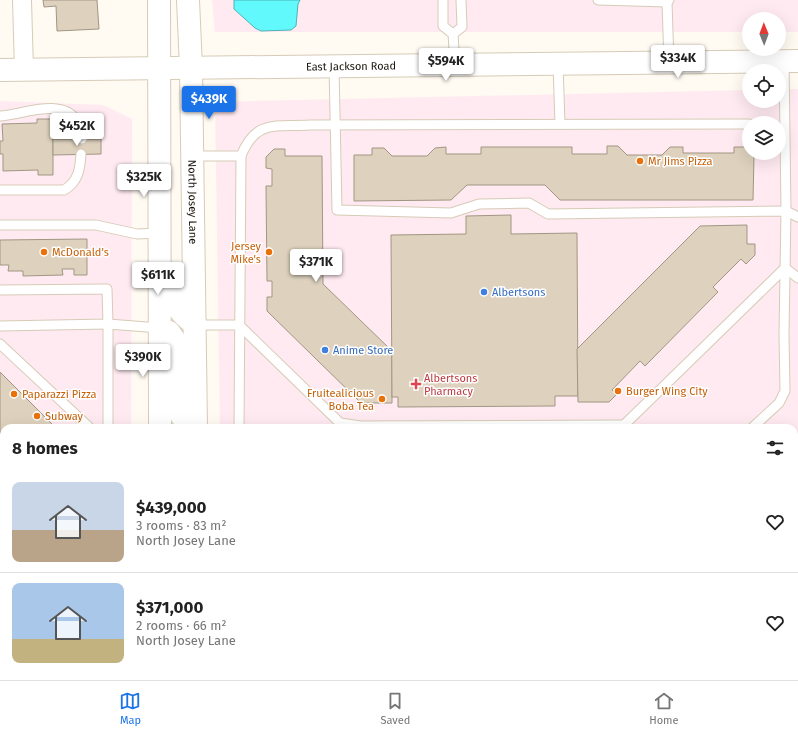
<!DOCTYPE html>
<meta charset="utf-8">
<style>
body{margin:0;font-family:"Fira Sans",sans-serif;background:#f6f6f6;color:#222;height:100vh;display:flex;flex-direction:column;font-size:15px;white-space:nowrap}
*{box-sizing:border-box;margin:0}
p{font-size:13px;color:#767676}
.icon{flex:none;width:22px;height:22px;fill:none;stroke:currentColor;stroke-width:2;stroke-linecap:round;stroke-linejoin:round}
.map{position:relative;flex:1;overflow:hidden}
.sheet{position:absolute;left:0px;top:424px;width:798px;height:256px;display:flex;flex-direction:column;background:#fff;border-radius:12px 12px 0 0;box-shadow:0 4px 16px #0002}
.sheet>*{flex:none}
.needle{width:26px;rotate:359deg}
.fabs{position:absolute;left:742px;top:12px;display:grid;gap:8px}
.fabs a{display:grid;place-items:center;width:44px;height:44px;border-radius:50%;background:#fff;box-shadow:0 4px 16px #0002;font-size:20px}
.price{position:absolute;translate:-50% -34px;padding:0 9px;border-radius:4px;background:#fff;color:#222;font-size:13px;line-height:26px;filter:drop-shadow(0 1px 2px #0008)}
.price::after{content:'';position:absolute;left:50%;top:24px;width:12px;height:9px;margin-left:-6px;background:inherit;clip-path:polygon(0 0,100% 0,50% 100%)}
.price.current{background:#1a73e8;color:#fff}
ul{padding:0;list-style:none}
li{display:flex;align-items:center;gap:12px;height:100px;padding:0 12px}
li+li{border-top:1px solid #e0e0e0}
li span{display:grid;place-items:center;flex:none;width:112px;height:80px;border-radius:8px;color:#555}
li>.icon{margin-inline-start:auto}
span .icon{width:48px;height:48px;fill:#fffc;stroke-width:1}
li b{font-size:17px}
h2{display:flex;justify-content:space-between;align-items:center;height:48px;padding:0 12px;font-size:17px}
.dock{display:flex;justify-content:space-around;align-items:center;height:56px;border-top:1px solid #e0e0e0;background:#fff;font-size:11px;color:#767676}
.dock a{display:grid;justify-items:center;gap:2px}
.dock .current{color:#1a73e8}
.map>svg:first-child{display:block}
.commercial{fill:#ffeaf1;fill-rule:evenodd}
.water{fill:#61f9fc;stroke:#4ab4b4}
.building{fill:#ded2be;stroke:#a19683}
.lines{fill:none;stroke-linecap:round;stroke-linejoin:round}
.service-casing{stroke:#d6cbb7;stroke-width:11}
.minor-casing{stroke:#d6cbb7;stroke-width:20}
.tertiary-casing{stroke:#d6cbb7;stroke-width:24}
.secondary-casing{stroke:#d6cbb7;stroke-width:24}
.service{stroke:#fff;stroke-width:9}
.minor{stroke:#fff;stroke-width:18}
.tertiary{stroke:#fff;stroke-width:22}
.secondary{stroke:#fff;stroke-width:22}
.food-dot{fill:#e8710a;stroke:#fff;stroke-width:1.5}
.shop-dot{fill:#3f7fe0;stroke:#fff;stroke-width:1.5}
.health-dot{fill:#e0444e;stroke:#fff;stroke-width:1.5}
.labels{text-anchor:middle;stroke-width:3;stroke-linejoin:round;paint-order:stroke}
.street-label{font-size:11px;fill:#16120b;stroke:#fff}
.food-label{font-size:11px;fill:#c56008;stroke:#fff;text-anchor:start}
.shop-label{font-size:11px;fill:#366cbe;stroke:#fff;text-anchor:start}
.health-label{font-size:11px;fill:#be3a42;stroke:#fff;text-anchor:start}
</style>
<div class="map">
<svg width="798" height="680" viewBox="0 0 798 680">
<rect width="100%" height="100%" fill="#fffaf2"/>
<g class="commercial">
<polygon points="212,0 798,0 798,32 779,32 779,19 749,19 749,32 215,32"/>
<path d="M779 89H798V680H529L520 676H794V428H220L215 102 749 90V101H779ZM749 123H779V153H749Z"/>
<polygon points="0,101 103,105 132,119 131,428 4,428 4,577 0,578"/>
</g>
<polygon class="water" points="234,0 300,0 298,4 296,26 291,30 261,31 255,28 234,9"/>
<g class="building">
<polygon points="43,0 97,0 99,29 57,31 56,6 44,7"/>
<polygon points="37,119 53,119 53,175 38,175 38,170 3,171 3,154 0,154 0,141 3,141 2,124 37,123"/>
<polygon points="53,139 101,139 101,154 53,155"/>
<polygon points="607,146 618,146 627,155 662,155 670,147 683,147 683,153 734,153 734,147 746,147 749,150 749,153 754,155 753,200 560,200 545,185 467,185 451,200 354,201 354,155 372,155 372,148 384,148 392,156 427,156 435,148 446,147 446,154 481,154 481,147 572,147 572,154 607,154"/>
<polygon points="274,149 285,149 285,156 322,156 323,284 392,351 392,403 361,403 267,311 267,297 272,297 272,281 267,281 266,186 272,186 272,169 266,168 266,157"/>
<polygon points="511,215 511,234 577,233 578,396 555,396 555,406 398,407 398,397 392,397 391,235 466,234 466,216"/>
<polygon points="747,225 747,244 755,244 755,255 746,264 741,259 713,287 718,292 645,366 640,361 612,390 617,394 609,402 578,402 577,349 700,226"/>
<polygon points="87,239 87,275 74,275 74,269 62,269 63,275 23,276 23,271 8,271 9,265 0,265 0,240"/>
<polygon points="0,372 56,428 4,428 4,442 0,438"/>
<polygon points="747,676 762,676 765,680 743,680"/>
</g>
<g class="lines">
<defs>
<g id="service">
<polyline points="443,0 443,26 453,34 455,65"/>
<polyline points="598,0 667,2 669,0"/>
<polyline points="667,2 669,63"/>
<polyline points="453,34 462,27 461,0"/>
<polyline points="558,64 560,124"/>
<polyline points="334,66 337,210 451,213 479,204 529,203 548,214 786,211 798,217"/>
<path d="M0 116C21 115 62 97 77 121 80 126 80 133 82 139"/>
<polyline points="193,156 241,156 239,428"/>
<path d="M241 156C256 119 275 127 310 125L749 124"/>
<path d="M0 190H64C78 182 80 170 81 154"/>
<polyline points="0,225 96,225 137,234 160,233"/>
<polyline points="0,290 107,289 108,324 0,326"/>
<polyline points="196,325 239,325 340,423 361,426 624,425"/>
<polyline points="0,344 90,428"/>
<polyline points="108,428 108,324 160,328"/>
<polyline points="628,428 624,425 785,268 798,278"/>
<polyline points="752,428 779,403 785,391 784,335 786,211 784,61"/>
<polyline points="0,557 4,556"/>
<polyline points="794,638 798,637"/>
<polyline points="18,676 18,680"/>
<polyline points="519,680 522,676"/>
<polyline points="717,680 721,676"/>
</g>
<polyline id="minor" points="22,0 24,70"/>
<g id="tertiary">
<path id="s1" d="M0 70 798 61"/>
</g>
<g id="secondary">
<polyline points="159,0 160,428"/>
<path id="s2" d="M188 0 191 68 196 428"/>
<path d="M174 274C175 301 171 308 196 325"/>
<polyline points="160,328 169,332 178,345 181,415 191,428"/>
<polyline points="0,598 4,597"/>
<polyline points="0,632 4,632"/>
<polyline points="157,676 157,680"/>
<polyline points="376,676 389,680"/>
<polyline points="462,676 469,680"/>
<polyline points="197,680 197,676"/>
</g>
</defs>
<use href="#service" class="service-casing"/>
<use href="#minor" class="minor-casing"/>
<use href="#tertiary" class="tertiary-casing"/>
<use href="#secondary" class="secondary-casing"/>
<use href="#service" class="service"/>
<use href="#minor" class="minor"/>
<use href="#tertiary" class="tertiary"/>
<use href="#secondary" class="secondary"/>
</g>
<g class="food-dot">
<circle cx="640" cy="161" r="4"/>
<circle cx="44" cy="252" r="4"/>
<circle cx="269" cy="252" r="4"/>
<circle cx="618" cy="391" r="4"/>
<circle cx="14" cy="394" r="4"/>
<circle cx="382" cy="399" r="4"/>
<circle cx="37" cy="416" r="4"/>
</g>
<g class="shop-dot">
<circle cx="484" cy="292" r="4"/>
<circle cx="325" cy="350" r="4"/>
</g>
<path class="health-dot" d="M414 378h4v4h4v4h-4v4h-4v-4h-4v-4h4z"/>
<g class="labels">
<g class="street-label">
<text dy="4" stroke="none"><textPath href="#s1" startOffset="351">East Jackson Road</textPath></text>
<text dy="4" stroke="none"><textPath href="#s2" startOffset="202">North Josey Lane</textPath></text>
</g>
<g class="food-label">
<text x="648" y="165">Mr Jims Pizza</text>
<text x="261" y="250" text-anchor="end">Jersey<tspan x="261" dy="13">Mike's</tspan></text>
<text x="52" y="256">McDonald's</text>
<text x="626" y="395">Burger Wing City</text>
<text x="374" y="397" text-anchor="end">Fruitealicious<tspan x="374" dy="13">Boba Tea</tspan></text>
<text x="22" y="398">Paparazzi Pizza</text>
<text x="45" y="420">Subway</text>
</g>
<g class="shop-label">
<text x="492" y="296">Albertsons</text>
<text x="333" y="354">Anime Store</text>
</g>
<g class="health-label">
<text x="424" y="382">Albertsons<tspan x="424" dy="13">Pharmacy</tspan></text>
</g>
</g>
</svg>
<div class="fabs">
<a><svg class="needle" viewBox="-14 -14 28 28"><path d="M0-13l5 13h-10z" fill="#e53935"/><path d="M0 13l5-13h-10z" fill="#767676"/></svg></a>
<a><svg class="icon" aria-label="locate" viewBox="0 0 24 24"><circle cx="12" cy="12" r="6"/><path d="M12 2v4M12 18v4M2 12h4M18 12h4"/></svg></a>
<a><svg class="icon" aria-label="layers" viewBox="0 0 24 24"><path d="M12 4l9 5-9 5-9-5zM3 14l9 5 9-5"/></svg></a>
</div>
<b class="price" style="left:678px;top:79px">$334K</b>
<b class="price" style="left:446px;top:82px">$594K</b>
<b class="price current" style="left:209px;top:120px">$439K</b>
<b class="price" style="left:77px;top:147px">$452K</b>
<b class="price" style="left:144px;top:198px">$325K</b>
<b class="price" style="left:316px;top:283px">$371K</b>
<b class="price" style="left:158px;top:296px">$611K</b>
<b class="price" style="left:143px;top:378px">$390K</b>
<section class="sheet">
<h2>8 homes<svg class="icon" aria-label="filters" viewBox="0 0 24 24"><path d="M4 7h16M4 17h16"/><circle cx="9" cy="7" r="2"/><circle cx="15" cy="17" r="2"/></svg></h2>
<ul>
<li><span style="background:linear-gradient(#c9d6e8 60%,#b9a48a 0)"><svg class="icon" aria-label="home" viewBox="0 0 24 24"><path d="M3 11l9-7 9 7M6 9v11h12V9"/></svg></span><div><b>$439,000</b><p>3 rooms · 83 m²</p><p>North Josey Lane</p></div><svg class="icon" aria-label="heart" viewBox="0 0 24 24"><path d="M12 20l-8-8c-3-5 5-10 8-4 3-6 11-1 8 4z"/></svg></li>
<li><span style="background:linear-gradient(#a9c7e8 70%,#c2b280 0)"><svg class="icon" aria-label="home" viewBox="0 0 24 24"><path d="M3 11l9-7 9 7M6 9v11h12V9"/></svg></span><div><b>$371,000</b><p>2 rooms · 66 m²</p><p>North Josey Lane</p></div><svg class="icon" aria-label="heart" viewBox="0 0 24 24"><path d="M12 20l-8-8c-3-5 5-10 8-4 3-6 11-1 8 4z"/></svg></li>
</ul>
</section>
</div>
<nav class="dock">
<a class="current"><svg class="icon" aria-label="map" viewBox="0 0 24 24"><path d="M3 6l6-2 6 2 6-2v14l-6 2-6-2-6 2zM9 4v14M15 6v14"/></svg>Map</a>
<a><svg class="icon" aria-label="saved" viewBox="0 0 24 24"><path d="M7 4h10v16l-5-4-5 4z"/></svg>Saved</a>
<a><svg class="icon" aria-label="home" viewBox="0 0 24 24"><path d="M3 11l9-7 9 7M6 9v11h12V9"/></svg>Home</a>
</nav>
